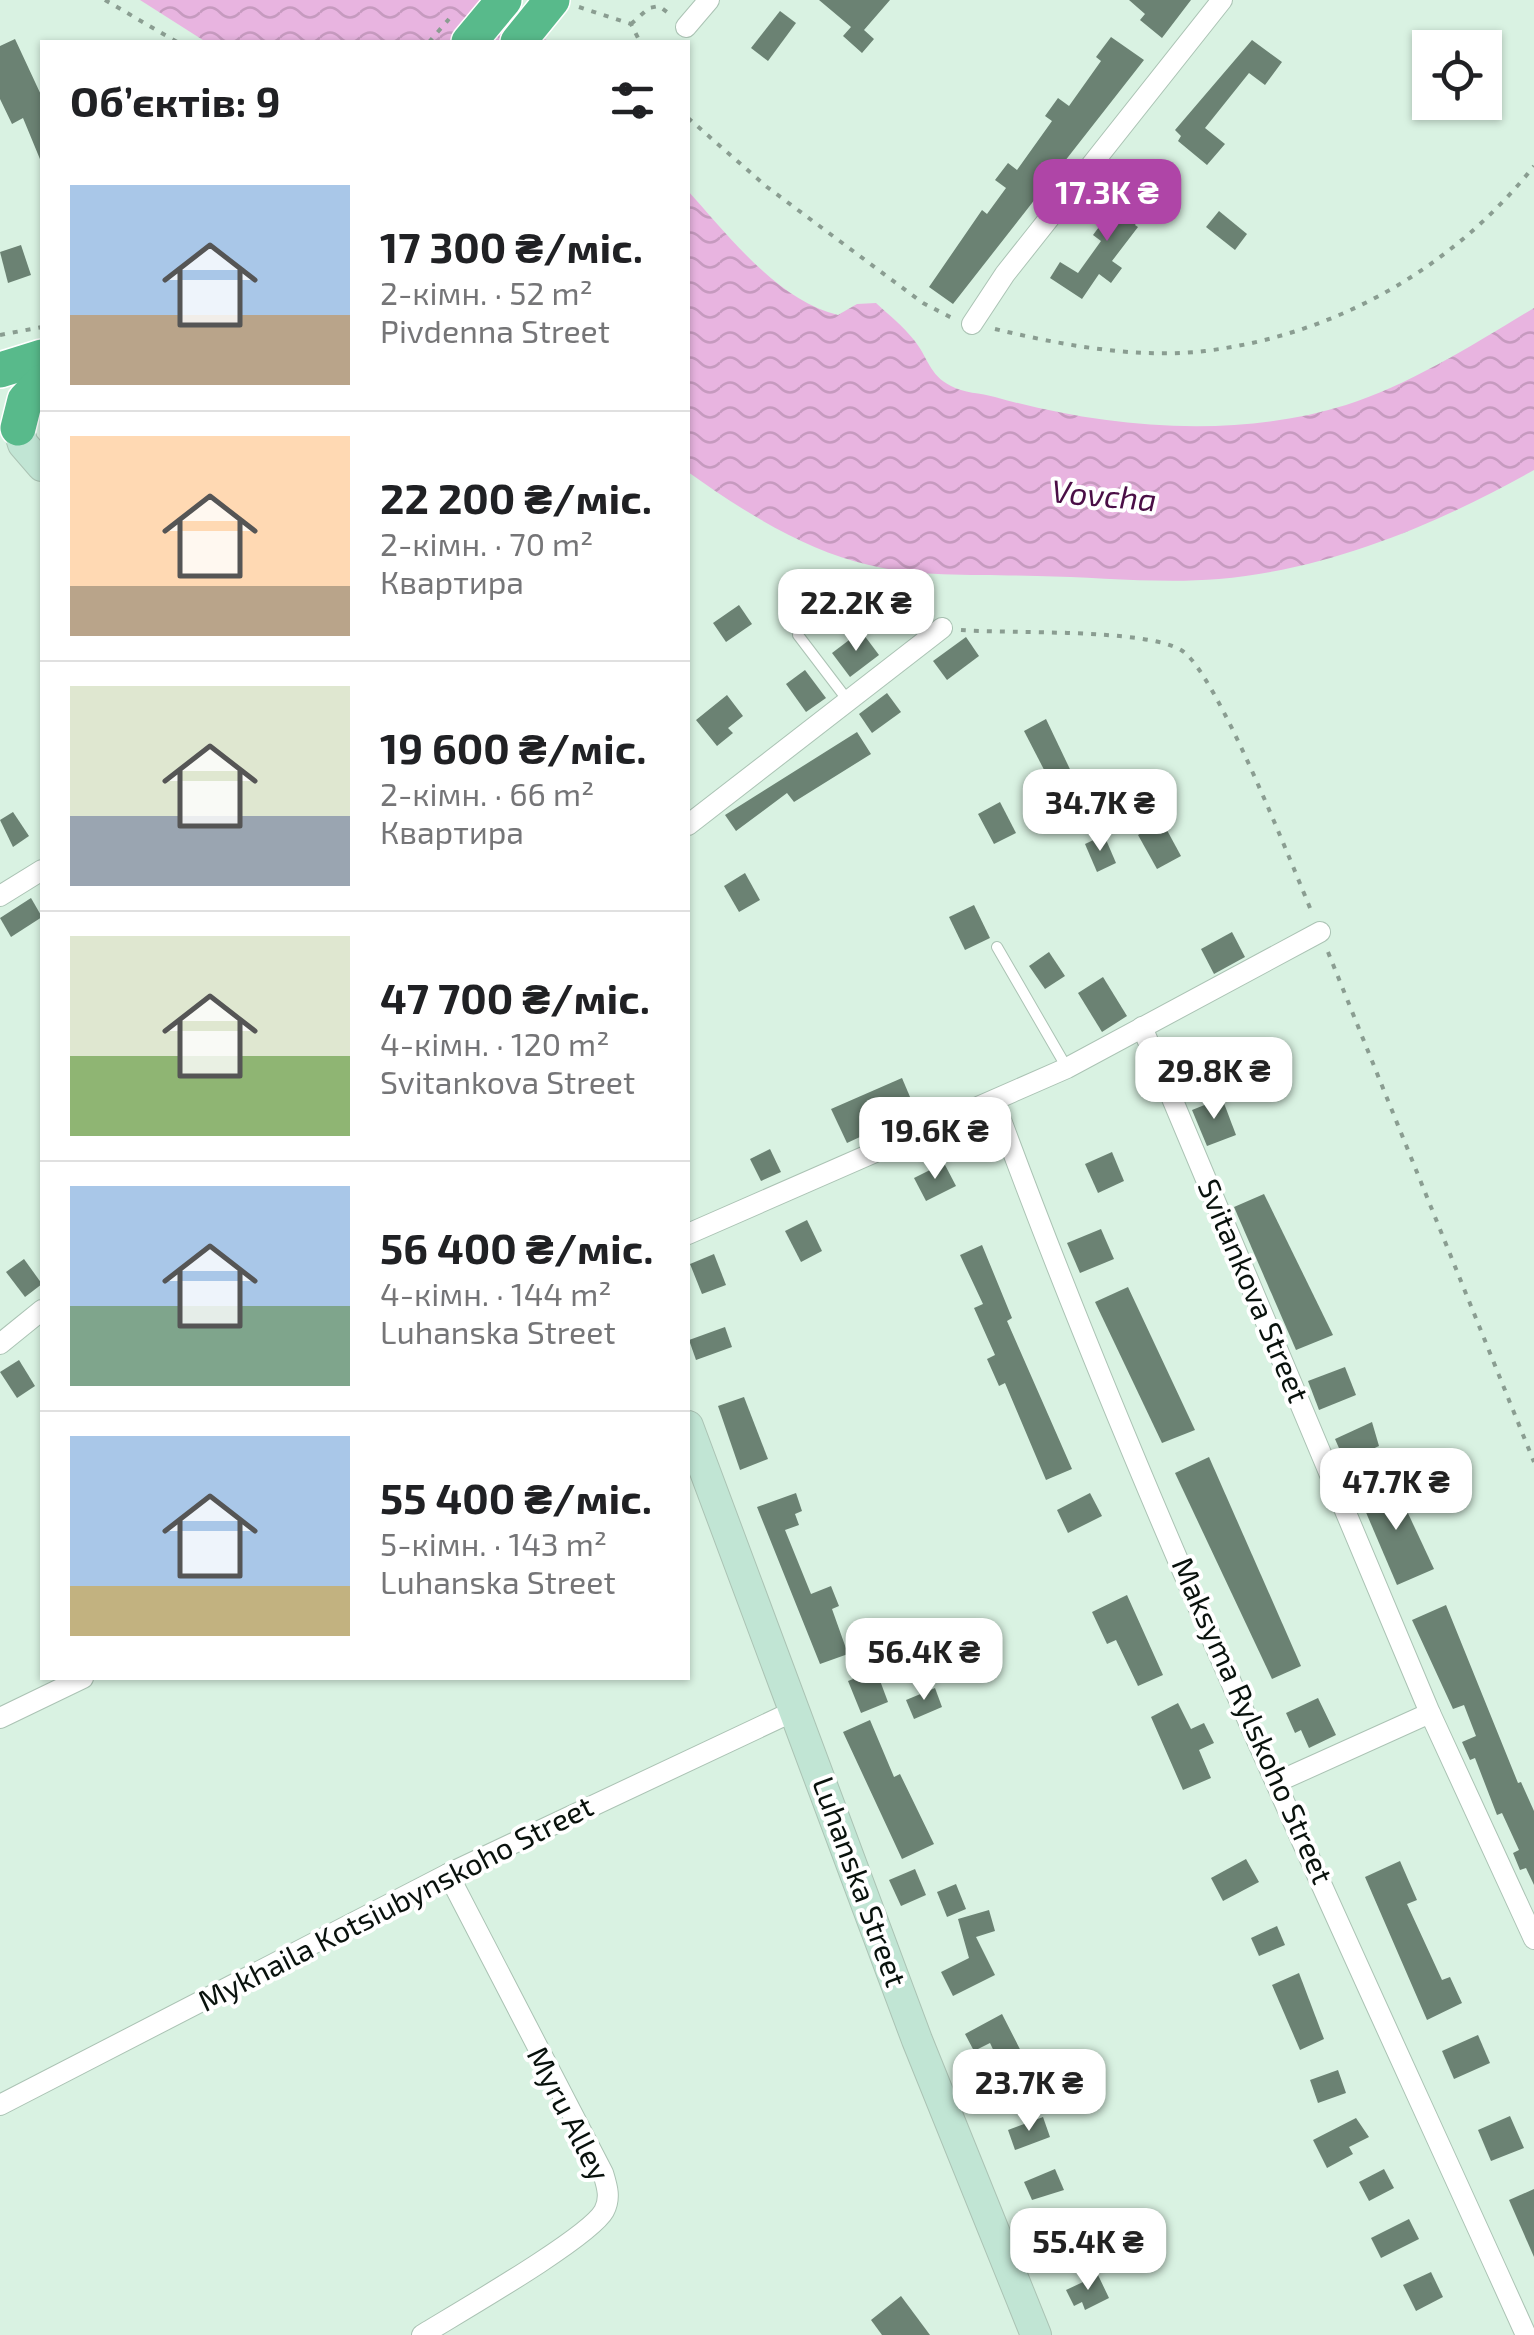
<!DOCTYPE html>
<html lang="uk">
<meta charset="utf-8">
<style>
body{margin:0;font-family:"Exo 2",sans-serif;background:#f2f2f2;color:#202124;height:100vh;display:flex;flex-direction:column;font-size:38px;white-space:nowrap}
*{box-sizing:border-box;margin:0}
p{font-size:32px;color:#757577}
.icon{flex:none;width:55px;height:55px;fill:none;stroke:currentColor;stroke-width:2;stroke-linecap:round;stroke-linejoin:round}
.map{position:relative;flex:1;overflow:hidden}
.panel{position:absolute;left:40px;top:40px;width:650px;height:1640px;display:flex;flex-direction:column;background:#fff;border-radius:0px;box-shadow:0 2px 8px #0004}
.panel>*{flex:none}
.controls{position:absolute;left:1412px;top:30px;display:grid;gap:20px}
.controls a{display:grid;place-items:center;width:90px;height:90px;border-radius:0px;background:#fff;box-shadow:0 2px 8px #0004;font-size:50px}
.price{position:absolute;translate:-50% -85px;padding:0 22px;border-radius:20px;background:#fff;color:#222;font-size:32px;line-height:65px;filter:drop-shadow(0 2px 5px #0008)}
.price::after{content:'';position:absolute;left:50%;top:60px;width:30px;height:22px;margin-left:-15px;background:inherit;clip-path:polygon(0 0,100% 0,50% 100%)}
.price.active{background:#af45a7;color:#fff}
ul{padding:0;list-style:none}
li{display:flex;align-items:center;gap:30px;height:250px;padding:0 30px}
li+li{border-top:2px solid #e0e0e0}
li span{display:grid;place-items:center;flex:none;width:280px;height:200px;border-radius:0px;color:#555}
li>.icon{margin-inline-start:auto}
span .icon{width:120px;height:120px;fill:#fffc;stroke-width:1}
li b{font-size:42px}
h2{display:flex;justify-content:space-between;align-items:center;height:120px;padding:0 30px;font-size:42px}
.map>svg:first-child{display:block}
.water{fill:url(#water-waves)}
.building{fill:#6b8273}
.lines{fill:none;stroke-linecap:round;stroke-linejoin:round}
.service-casing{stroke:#abc3b4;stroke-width:12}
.minor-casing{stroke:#abc3b4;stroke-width:22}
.secondary-casing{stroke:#abc3b4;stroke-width:32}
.trunk-casing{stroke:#fff;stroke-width:38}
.path{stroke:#8a9d91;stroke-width:4;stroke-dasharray:5 8;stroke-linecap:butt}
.service{stroke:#fff;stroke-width:10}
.minor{stroke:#fff;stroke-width:20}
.secondary{stroke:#c1e5d4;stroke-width:30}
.trunk{stroke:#58ba8b;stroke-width:35}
.labels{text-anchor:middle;stroke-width:8;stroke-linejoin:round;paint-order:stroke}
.street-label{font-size:30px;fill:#09120d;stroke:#fff}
.water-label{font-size:32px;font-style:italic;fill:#4a0e46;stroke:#fff}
</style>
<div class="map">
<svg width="1534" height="2335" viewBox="0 0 1534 2335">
<defs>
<pattern id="water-waves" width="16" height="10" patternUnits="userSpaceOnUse" patternTransform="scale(2.5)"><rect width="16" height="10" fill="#e8b4e0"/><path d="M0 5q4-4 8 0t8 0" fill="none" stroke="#c69abf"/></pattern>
</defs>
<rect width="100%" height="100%" fill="#d9f2e2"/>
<g class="water">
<polygon points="140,0 497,0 549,42 206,42"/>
<path d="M688 191C728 235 778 301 838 315L857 304 876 303C889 315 903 326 914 340 928 357 929 375 951 386 963 393 981 393 995 397 1105 428 1234 440 1346 405 1408 386 1478 342 1534 308V470C1438 524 1331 569 1219 579 1160 584 1097 577 1037 576 983 574 922 578 869 565 804 550 741 510 688 472Z"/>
</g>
<g class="building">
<polygon points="819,0 890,0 864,30 874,39 862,53 843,36 851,27"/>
<polygon points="1129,0 1191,0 1162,38 1140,20 1145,14"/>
<polygon points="780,11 796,23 768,61 751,48"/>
<polygon points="1111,37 1144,60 953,304 929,287 982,210 987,214 1006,188 995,180 1008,163 1017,170 1052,121 1045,116 1058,98 1069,106 1101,61 1096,57"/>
<polygon points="15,39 42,97 42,164 23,118 12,124 0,99 0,46"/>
<polygon points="1252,40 1282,62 1265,85 1249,73 1205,128 1225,144 1207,165 1178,141 1181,136 1175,130"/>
<polygon points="1137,181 1156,193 1135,225 1138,227 1112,261 1122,268 1111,283 1099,274 1082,299 1050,278 1060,262 1078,273 1101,241 1093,235 1113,208 1117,211"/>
<polygon points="1219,211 1247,234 1235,250 1206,227"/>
<polygon points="21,245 31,275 8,283 0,252"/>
<polygon points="739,605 752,624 726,642 713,623"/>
<polygon points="861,631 879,655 850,677 832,653"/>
<polygon points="966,637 979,656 947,680 933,661"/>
<polygon points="805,670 826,698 806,712 786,684"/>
<polygon points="887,693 901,712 872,733 859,714"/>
<polygon points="727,695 743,716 728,728 733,733 717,746 696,720"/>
<polygon points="1046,719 1088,807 1069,818 1024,731"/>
<polygon points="857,732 871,754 794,802 787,793 736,831 725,815"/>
<polygon points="1000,802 1016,833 994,844 978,814"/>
<polygon points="13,812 29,836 13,847 0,820"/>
<polygon points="1162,821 1181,856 1157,869 1138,835"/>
<polygon points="1104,835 1116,863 1097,872 1085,844"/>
<polygon points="745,873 760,900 739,912 724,886"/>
<polygon points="31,898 42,917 11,937 0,918"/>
<polygon points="974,905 990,938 965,950 949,917"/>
<polygon points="1232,932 1245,957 1214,974 1201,949"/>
<polygon points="1049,952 1065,976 1045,989 1029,966"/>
<polygon points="1103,977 1127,1016 1102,1032 1078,993"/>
<polygon points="902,1078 916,1111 847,1143 831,1109"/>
<polygon points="1222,1098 1236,1135 1207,1146 1192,1110"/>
<polygon points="770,1149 781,1172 761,1181 750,1159"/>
<polygon points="1112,1152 1124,1181 1098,1193 1085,1164"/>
<polygon points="944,1163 956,1186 926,1201 914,1178"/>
<polygon points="1264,1194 1333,1335 1296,1350 1234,1207"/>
<polygon points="807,1220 822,1251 801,1262 785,1231"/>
<polygon points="1101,1229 1114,1259 1080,1273 1067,1243"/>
<polygon points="982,1245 1012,1318 1007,1321 1072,1469 1046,1480 1005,1383 999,1386 987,1359 995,1355 974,1308 983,1304 960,1255"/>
<polygon points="714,1254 726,1285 702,1294 690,1264"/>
<polygon points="24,1259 42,1284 25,1297 6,1272"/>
<polygon points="1128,1287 1195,1430 1162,1443 1095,1302"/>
<polygon points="725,1327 732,1347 696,1360 689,1340"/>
<polygon points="19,1360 35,1386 17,1398 0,1372"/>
<polygon points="1345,1367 1356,1395 1319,1410 1308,1381"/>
<polygon points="744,1397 768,1459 740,1470 718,1406"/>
<polygon points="1372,1422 1379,1446 1345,1462 1335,1439"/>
<polygon points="1209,1457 1301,1666 1272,1679 1175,1473"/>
<polygon points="1393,1481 1434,1569 1397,1585 1359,1496"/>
<polygon points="796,1493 802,1511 795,1514 799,1525 785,1530 811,1594 831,1586 839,1606 832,1609 848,1654 820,1664 757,1507"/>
<polygon points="1090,1493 1102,1516 1068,1533 1057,1510"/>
<polygon points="1127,1595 1163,1675 1138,1686 1116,1640 1107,1644 1092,1612"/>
<polygon points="1446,1605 1518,1783 1521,1782 1534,1811 1534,1885 1526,1868 1520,1870 1513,1853 1519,1850 1502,1813 1497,1815 1475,1758 1470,1760 1462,1742 1476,1736 1464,1705 1453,1709 1412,1620"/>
<polygon points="876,1670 888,1702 861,1713 848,1681"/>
<polygon points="935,1688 942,1707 914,1719 906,1700"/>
<polygon points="1318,1698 1336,1735 1309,1748 1301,1730 1295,1733 1286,1713"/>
<polygon points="1178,1703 1191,1729 1204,1723 1214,1743 1199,1750 1211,1778 1183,1790 1151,1717"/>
<polygon points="870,1720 894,1777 900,1774 934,1844 902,1859 843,1732"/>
<polygon points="1246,1859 1259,1882 1223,1901 1211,1878"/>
<polygon points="1400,1861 1417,1900 1407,1904 1442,1980 1450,1977 1462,2003 1427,2020 1365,1877"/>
<polygon points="915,1869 926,1895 901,1906 889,1880"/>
<polygon points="956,1884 966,1909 947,1917 937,1892"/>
<polygon points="989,1910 995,1931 976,1937 995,1975 953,1996 941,1972 969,1958 958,1919"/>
<polygon points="1277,1926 1285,1945 1259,1956 1251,1938"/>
<polygon points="1299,1973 1324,2039 1300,2050 1272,1985"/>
<polygon points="1002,2014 1027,2063 1039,2057 1051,2080 1016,2098 990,2043 974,2051 965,2034"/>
<polygon points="1478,2035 1490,2063 1454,2079 1442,2051"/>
<polygon points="1338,2070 1346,2093 1318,2103 1310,2080"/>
<polygon points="1510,2116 1524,2148 1491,2161 1478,2130"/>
<polygon points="1043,2117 1050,2137 1015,2150 1008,2130"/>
<polygon points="1356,2118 1369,2137 1349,2147 1353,2154 1327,2168 1313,2140"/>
<polygon points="1055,2169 1064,2190 1032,2200 1024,2182"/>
<polygon points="1384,2169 1394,2188 1369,2201 1359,2182"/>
<polygon points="1534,2189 1534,2257 1509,2200"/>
<polygon points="1409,2219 1419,2239 1381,2258 1371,2238"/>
<polygon points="1076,2230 1084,2245 1056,2260 1048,2244"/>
<polygon points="1431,2272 1443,2297 1416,2311 1403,2285"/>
<polygon points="1098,2275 1109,2298 1085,2310 1082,2302 1074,2306 1066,2290"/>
<polygon points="901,2296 930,2335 882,2335 871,2320"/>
</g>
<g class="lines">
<defs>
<g id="service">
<polyline points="798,635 849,702"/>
<polyline points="997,947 1067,1068"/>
</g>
<g id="minor">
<polyline points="686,27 709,0"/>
<polyline points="972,324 1005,274 1222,0"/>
<polyline points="688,825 942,628"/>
<polyline points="0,896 42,870"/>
<polyline points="1142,1027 1430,1713 1534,1939"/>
<path d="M994 1101C1148 1521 1342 1927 1526 2335"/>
<polyline points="688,1234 1067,1068 1320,932"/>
<polyline points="0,1344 42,1310"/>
<polyline points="0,1718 83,1678"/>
<polyline points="1277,1782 1430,1713"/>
<polyline points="0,2105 448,1874 796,1710"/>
<path d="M422 2335C456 2314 589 2238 604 2211 611 2198 607 2186 603 2173L448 1874"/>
</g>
<g id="secondary">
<polyline points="18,428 23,444 42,466"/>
<polyline points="688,1426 917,2040 1036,2335"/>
</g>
<g id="trunk">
<polyline points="469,42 504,0"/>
<polyline points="518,42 552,0"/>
<polyline points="0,370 42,357"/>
<polyline points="18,428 25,400 42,382"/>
</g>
</defs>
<use href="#service" class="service-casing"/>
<use href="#minor" class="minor-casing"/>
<use href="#secondary" class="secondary-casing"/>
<use href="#trunk" class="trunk-casing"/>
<g class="path">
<polyline points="105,0 177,42"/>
<polyline points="579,7 631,24 640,42"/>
<polyline points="631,24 649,8 659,6 671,15"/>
<polyline points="429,42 449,19"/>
<polyline points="688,118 767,187 923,303 952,318"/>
<path d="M995 329C1062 345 1136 359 1205 351 1336 335 1453 268 1534 166"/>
<polyline points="0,335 42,327"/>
<polyline points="863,615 917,624"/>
<path d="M961 630C1011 634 1143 628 1181 650 1216 670 1293 868 1313 915"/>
<polyline points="1328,952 1534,1462"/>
</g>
<use href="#service" class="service"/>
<use href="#minor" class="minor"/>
<use href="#secondary" class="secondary"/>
<use href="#trunk" class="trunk"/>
</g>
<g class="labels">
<g class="street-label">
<text transform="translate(1253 1291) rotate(67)" y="10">Svitankova Street</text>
<text transform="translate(1252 1721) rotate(66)" y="10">Maksyma Rylskoho Street</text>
<text transform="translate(859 1882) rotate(70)" y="10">Luhanska Street</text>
<text transform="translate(396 1904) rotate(-27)" y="10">Mykhaila Kotsiubynskoho Street</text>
<text transform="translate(568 2114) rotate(63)" y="10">Myru Alley</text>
</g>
<g class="water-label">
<text transform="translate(1104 496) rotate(5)" y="11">Vovcha</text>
</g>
</g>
</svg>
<div class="controls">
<a><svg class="icon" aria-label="locate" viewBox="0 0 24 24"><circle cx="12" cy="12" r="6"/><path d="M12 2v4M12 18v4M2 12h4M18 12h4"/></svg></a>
</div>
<b class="price active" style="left:1107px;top:244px">17.3K ₴</b>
<b class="price" style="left:856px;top:654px">22.2K ₴</b>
<b class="price" style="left:1100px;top:854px">34.7K ₴</b>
<b class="price" style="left:1214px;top:1122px">29.8K ₴</b>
<b class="price" style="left:935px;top:1182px">19.6K ₴</b>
<b class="price" style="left:1396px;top:1533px">47.7K ₴</b>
<b class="price" style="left:924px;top:1703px">56.4K ₴</b>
<b class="price" style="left:1029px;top:2134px">23.7K ₴</b>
<b class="price" style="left:1088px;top:2293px">55.4K ₴</b>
<section class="panel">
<h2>Об’єктів: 9<svg class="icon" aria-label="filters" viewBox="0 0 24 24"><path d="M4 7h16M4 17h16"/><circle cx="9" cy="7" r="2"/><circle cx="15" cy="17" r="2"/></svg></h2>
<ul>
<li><span style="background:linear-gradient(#a9c7e8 65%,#b9a48a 0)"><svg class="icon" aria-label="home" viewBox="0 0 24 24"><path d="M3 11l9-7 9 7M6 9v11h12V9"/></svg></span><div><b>17 300 ₴/міс.</b><p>2-кімн. · 52 m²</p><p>Pivdenna Street</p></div></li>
<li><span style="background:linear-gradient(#ffd9b3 75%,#b9a48a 0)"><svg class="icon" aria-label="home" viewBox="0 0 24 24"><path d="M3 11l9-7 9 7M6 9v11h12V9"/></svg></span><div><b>22 200 ₴/міс.</b><p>2-кімн. · 70 m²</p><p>Квартира</p></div></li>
<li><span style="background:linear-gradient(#dfe7d0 65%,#9aa5b1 0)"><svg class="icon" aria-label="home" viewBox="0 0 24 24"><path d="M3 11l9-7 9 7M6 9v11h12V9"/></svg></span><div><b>19 600 ₴/міс.</b><p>2-кімн. · 66 m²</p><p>Квартира</p></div></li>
<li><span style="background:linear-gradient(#dfe7d0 60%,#8fb573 0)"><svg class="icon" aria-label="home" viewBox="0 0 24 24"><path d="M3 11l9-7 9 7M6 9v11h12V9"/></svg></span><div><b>47 700 ₴/міс.</b><p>4-кімн. · 120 m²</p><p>Svitankova Street</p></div></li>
<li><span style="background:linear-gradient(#a9c7e8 60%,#7fa58c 0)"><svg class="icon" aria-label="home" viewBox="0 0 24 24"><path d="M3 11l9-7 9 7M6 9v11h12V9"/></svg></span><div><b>56 400 ₴/міс.</b><p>4-кімн. · 144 m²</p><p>Luhanska Street</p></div></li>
<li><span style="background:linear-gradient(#a9c7e8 75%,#c2b280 0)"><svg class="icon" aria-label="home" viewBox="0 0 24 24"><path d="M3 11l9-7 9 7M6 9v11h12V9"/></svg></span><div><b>55 400 ₴/міс.</b><p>5-кімн. · 143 m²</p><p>Luhanska Street</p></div></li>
</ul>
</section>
</div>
